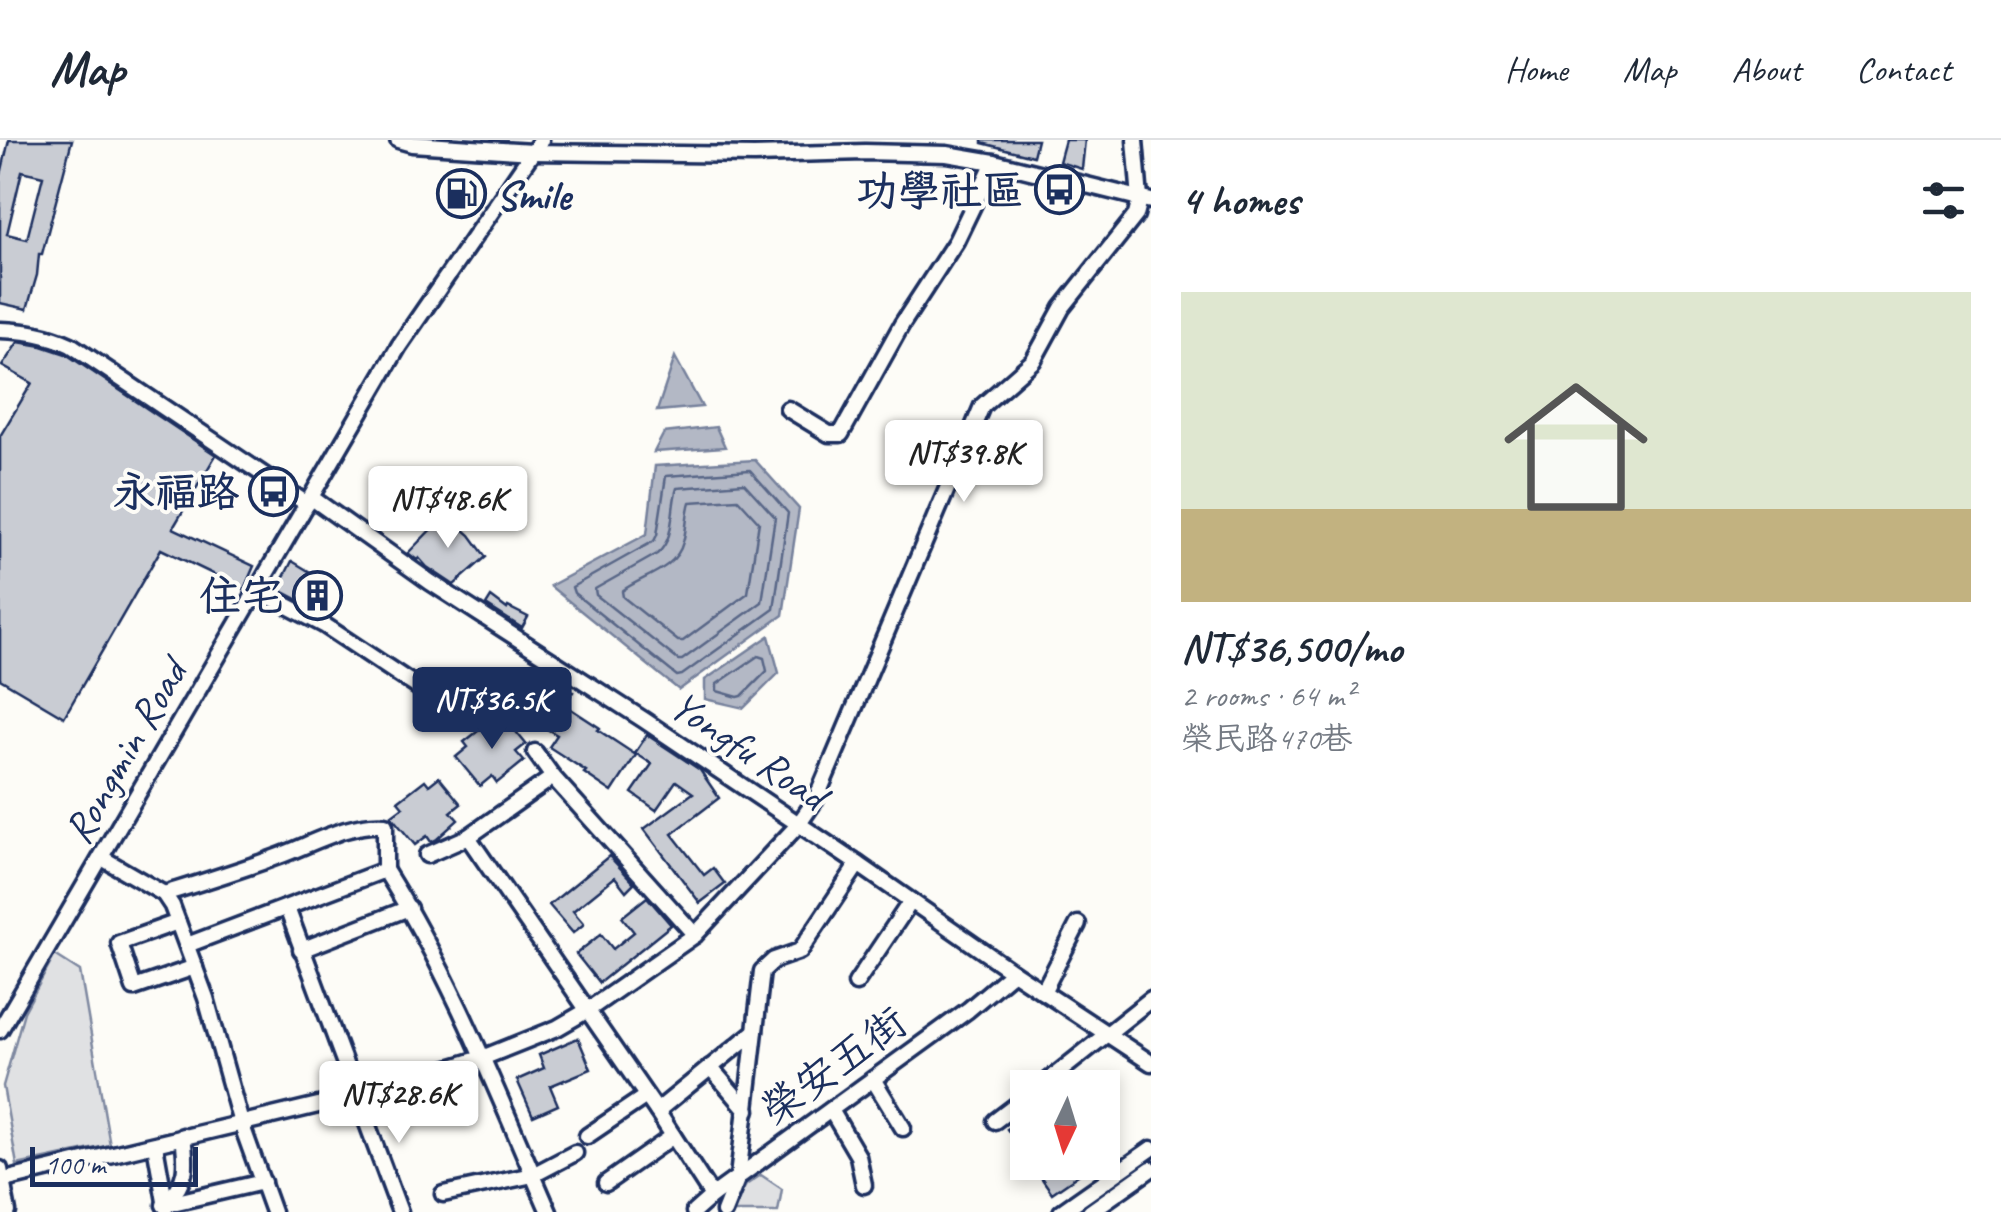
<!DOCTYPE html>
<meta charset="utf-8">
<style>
body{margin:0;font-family:Caveat,"LXGW WenKai TC",sans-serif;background:#f6f6f7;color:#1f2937;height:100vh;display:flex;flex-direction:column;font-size:38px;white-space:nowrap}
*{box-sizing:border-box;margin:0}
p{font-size:32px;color:#747a83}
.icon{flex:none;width:55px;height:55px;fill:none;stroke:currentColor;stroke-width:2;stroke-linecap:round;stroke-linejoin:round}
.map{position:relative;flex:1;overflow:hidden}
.sheet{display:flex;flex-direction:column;background:#fff;width:850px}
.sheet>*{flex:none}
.needle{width:65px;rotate:184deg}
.buttons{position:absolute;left:1010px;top:930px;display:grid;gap:20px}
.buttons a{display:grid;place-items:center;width:110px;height:110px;border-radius:0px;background:#fff;box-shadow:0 5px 15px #0003;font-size:50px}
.scale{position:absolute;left:30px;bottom:25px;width:168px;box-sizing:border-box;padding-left:10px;border:5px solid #1b2f5e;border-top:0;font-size:28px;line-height:35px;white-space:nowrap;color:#1b2f5e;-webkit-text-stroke:8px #fdfcf7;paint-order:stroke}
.price{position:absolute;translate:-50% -85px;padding:0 22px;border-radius:10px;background:#fff;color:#222;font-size:32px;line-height:65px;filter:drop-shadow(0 2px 5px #0008)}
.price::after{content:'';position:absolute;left:50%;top:60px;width:30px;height:22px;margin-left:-15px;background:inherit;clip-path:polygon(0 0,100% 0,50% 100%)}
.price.current{background:#1b2f5e;color:#fff}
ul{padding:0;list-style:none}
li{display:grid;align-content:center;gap:20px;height:530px;padding:0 30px}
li+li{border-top:2px solid #e0e1e3}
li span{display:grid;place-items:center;height:310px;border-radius:0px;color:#555}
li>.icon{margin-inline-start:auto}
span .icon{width:180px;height:180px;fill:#fffc;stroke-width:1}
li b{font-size:42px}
h2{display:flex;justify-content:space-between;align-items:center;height:120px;padding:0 30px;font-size:42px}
header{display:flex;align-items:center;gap:60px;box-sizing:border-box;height:140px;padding:0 50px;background:#fff;border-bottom:2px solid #e0e1e3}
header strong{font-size:48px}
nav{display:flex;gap:55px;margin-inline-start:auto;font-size:35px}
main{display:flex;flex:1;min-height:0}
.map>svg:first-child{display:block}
.green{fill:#e0e1e3;stroke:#7e88a0;stroke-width:2.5}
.water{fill:#b3b8c5;stroke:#76819c;stroke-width:2.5}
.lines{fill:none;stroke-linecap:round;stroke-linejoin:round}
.shore{stroke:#586687;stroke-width:2.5}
.building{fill:#c9ccd3;stroke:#1b2f5e;stroke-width:2.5;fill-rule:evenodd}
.minor-casing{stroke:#1b2f5e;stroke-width:21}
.minor{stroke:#fdfcf7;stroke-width:14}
.labels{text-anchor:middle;stroke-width:8;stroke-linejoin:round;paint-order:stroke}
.poi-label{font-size:42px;font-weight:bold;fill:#1b2f5e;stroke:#fdfcf7;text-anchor:end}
.street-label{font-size:42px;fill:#1b2f5e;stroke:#fdfcf7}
</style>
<header>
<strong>Map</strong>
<nav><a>Home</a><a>Map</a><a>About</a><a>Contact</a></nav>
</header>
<main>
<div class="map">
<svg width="1151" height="1072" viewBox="0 0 1151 1072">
<rect width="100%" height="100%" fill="#fdfcf7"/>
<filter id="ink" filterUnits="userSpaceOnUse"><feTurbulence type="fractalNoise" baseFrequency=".01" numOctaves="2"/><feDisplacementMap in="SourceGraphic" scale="20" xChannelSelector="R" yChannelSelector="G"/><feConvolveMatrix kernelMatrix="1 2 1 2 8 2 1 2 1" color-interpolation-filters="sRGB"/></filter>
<g filter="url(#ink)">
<g class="green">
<polygon points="55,815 80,831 110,1005 17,1025 3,946 24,872"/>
<polygon points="761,1035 782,1049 778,1072 731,1072 746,1045"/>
</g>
<g class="water">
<polygon points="675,217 702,267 657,271"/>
<polygon points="716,287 725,307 654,312 664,293"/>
<polygon points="755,320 799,369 783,475 679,550 550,446 647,394 655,326"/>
<polygon points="769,496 779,533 744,568 705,559 705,540"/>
</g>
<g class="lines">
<g class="shore">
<polygon points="750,330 788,373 774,469 682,535 677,536 574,453 572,447 654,401 657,395 666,336"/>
<path d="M744 343 775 377 762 462 682 520H678L596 455 595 449 657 414C676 398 670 369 677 348Z"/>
<path d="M738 359 759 382 748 453 683 501H678L623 457 622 451C642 436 676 430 683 402 687 389 686 375 690 362Z"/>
<polygon points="758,516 764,518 767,531 742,556 738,557 717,551 717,544"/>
</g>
</g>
<g class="building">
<path d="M9 0H72L42 114H39L37 135 27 169 0 163V39ZM22 31 43 36 27 99 7 94Z"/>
<polygon points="982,0 1037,0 1033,16 982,3"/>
<polygon points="1065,0 1085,0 1082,29 1059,22"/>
<polygon points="18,202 42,206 66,214 216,315 173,388 254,426 244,449 161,409 64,577 0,539 0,296 32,243 2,226"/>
<polygon points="446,374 470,395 486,417 454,445 427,427 419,418 417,420 408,413"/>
<polygon points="292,421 335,447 322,472 278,449"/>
<polygon points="491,457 507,469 508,467 528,477 522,488 486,465"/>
<polygon points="547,536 573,552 565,565 600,588 598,590 636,615 612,652 584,633 586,631 549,607 557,595 523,575"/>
<polygon points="504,577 526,604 516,612 524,621 497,643 492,636 480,646 456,617 468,607 464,602 491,581 495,586"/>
<polygon points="647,595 700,630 719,658 672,694 704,735 713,728 725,744 700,763 644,689 693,653 676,641 656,670 632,653 652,624 635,613"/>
<polygon points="439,637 461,664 451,672 458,680 437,699 431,702 427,696 415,705 391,676 403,667 398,661 425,640 429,645"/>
<polygon points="609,716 634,743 626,751 615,737 573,771 584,784 573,793 549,765"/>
<polygon points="647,757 671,785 599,843 576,814 601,794 613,809 634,792 622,777"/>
<polygon points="578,898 591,929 550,946 558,965 533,976 517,940 544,928 539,915"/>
<polygon points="1028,975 1028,1018 1007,989"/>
<polygon points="1040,1022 1097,1022 1052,1053 1038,1033 1044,1029"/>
</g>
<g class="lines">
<defs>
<g id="minor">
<polyline points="398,0 412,4 532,12 754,15 865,12 947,14 994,22 1151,61"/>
<path d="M0 190C26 191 47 194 71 205L307 364 312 358 430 442 644 580 858 724 1013 832 1151 923"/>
<polyline points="788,269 829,294 841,294 902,184 956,101 994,22"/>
<polyline points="257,450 324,485 431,556 474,579"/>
<polyline points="535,612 553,637 695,795"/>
<polyline points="468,697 657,971 712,1056"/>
<polyline points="427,715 468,697 553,637"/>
<polyline points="102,718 164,754 172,766 206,858 241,983 273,1072"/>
<path d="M385 730C452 837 499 957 549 1072"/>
<path d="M164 754C202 742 241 730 279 716 312 704 349 682 385 685V730"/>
<polyline points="287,768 400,1072"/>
<polyline points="178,782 119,803 134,848 195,827"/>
<polyline points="187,805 385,730"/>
<polyline points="301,810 409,768"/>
<polyline points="856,843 911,761"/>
<polyline points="1043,852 1078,784"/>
<polyline points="0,890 399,206 541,0"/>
<polyline points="710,927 747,970"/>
<polyline points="873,939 903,988"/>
<polyline points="1039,948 1151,859"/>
<polyline points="831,970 858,1016 864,1045"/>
<polyline points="657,971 755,891"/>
<polyline points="995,981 1028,956"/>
<polyline points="587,996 646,956"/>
<polyline points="155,1005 166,1067"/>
<polyline points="0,1029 8,1072"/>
<polyline points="0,1041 356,956 482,918 557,888 588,870 695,795 798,685 816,659 982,266 1033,221 1062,168 1136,75 1140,59 1135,0"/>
<polyline points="606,1043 673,996"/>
<polyline points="443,1054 533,1035 575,1013"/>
<path d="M166 1063C188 1041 187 1026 183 996"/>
<polyline points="164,1065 263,1042"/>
<polyline points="694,1072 712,1056 968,870 1013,832"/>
<polyline points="724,1072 738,1037 762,831 774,820 800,811 858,724"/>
<polyline points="1061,1072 1151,1009"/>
<polyline points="1090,1072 1151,1029"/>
</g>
</defs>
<use href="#minor" class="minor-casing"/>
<use href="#minor" class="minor"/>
</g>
</g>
<defs>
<symbol id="bus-ring" viewBox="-11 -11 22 22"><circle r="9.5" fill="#fdfcf7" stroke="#1b2f5e" stroke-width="1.5"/><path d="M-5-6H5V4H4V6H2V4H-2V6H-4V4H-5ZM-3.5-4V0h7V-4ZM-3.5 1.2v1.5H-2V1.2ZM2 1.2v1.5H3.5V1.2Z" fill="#1b2f5e"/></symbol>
<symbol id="fuel-ring" viewBox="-11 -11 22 22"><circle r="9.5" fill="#fdfcf7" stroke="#1b2f5e" stroke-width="1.5"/><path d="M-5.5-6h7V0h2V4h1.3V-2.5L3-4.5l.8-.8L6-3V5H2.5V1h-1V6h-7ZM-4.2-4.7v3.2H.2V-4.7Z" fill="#1b2f5e"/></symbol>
<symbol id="building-ring" viewBox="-11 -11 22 22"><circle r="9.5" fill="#fdfcf7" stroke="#1b2f5e" stroke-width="1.5"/><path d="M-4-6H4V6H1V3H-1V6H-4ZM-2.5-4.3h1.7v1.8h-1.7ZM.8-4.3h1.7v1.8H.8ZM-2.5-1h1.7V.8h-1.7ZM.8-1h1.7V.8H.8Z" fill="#1b2f5e"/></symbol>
</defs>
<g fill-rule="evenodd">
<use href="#bus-ring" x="1032" y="22" width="55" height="55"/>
<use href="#fuel-ring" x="434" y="26" width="55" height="55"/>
<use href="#bus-ring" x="246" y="324" width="55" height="55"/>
<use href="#building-ring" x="290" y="428" width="55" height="55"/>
</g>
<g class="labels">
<g class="poi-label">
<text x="1024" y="65">功學社區</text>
<text x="496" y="69" text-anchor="start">Smile</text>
<text x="239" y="366">永福路</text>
<text x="283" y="470">住宅</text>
</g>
<g class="street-label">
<text transform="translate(749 609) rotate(34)" y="15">Yongfu Road</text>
<text transform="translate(124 611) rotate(-60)" y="15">Rongmin Road</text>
<text transform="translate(833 925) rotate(-36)" y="15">榮安五街</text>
</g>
</g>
</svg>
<div class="buttons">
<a><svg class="needle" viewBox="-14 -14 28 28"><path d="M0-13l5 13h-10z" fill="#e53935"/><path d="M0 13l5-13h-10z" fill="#747a83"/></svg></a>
</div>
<div class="scale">100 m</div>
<b class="price" style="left:964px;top:365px">NT$39.8K</b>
<b class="price" style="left:448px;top:411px">NT$48.6K</b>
<b class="price current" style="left:492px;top:612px">NT$36.5K</b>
<b class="price" style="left:399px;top:1006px">NT$28.6K</b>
</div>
<section class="sheet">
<h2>4 homes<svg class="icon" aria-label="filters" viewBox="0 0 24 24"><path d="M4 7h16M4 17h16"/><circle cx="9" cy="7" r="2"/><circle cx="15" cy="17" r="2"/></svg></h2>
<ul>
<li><span style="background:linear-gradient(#dfe7d0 70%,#c2b280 0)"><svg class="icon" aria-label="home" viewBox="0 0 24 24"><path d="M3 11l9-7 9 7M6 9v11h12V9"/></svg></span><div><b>NT$36,500/mo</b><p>2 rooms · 64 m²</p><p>榮民路470巷</p></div></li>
</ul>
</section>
</main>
